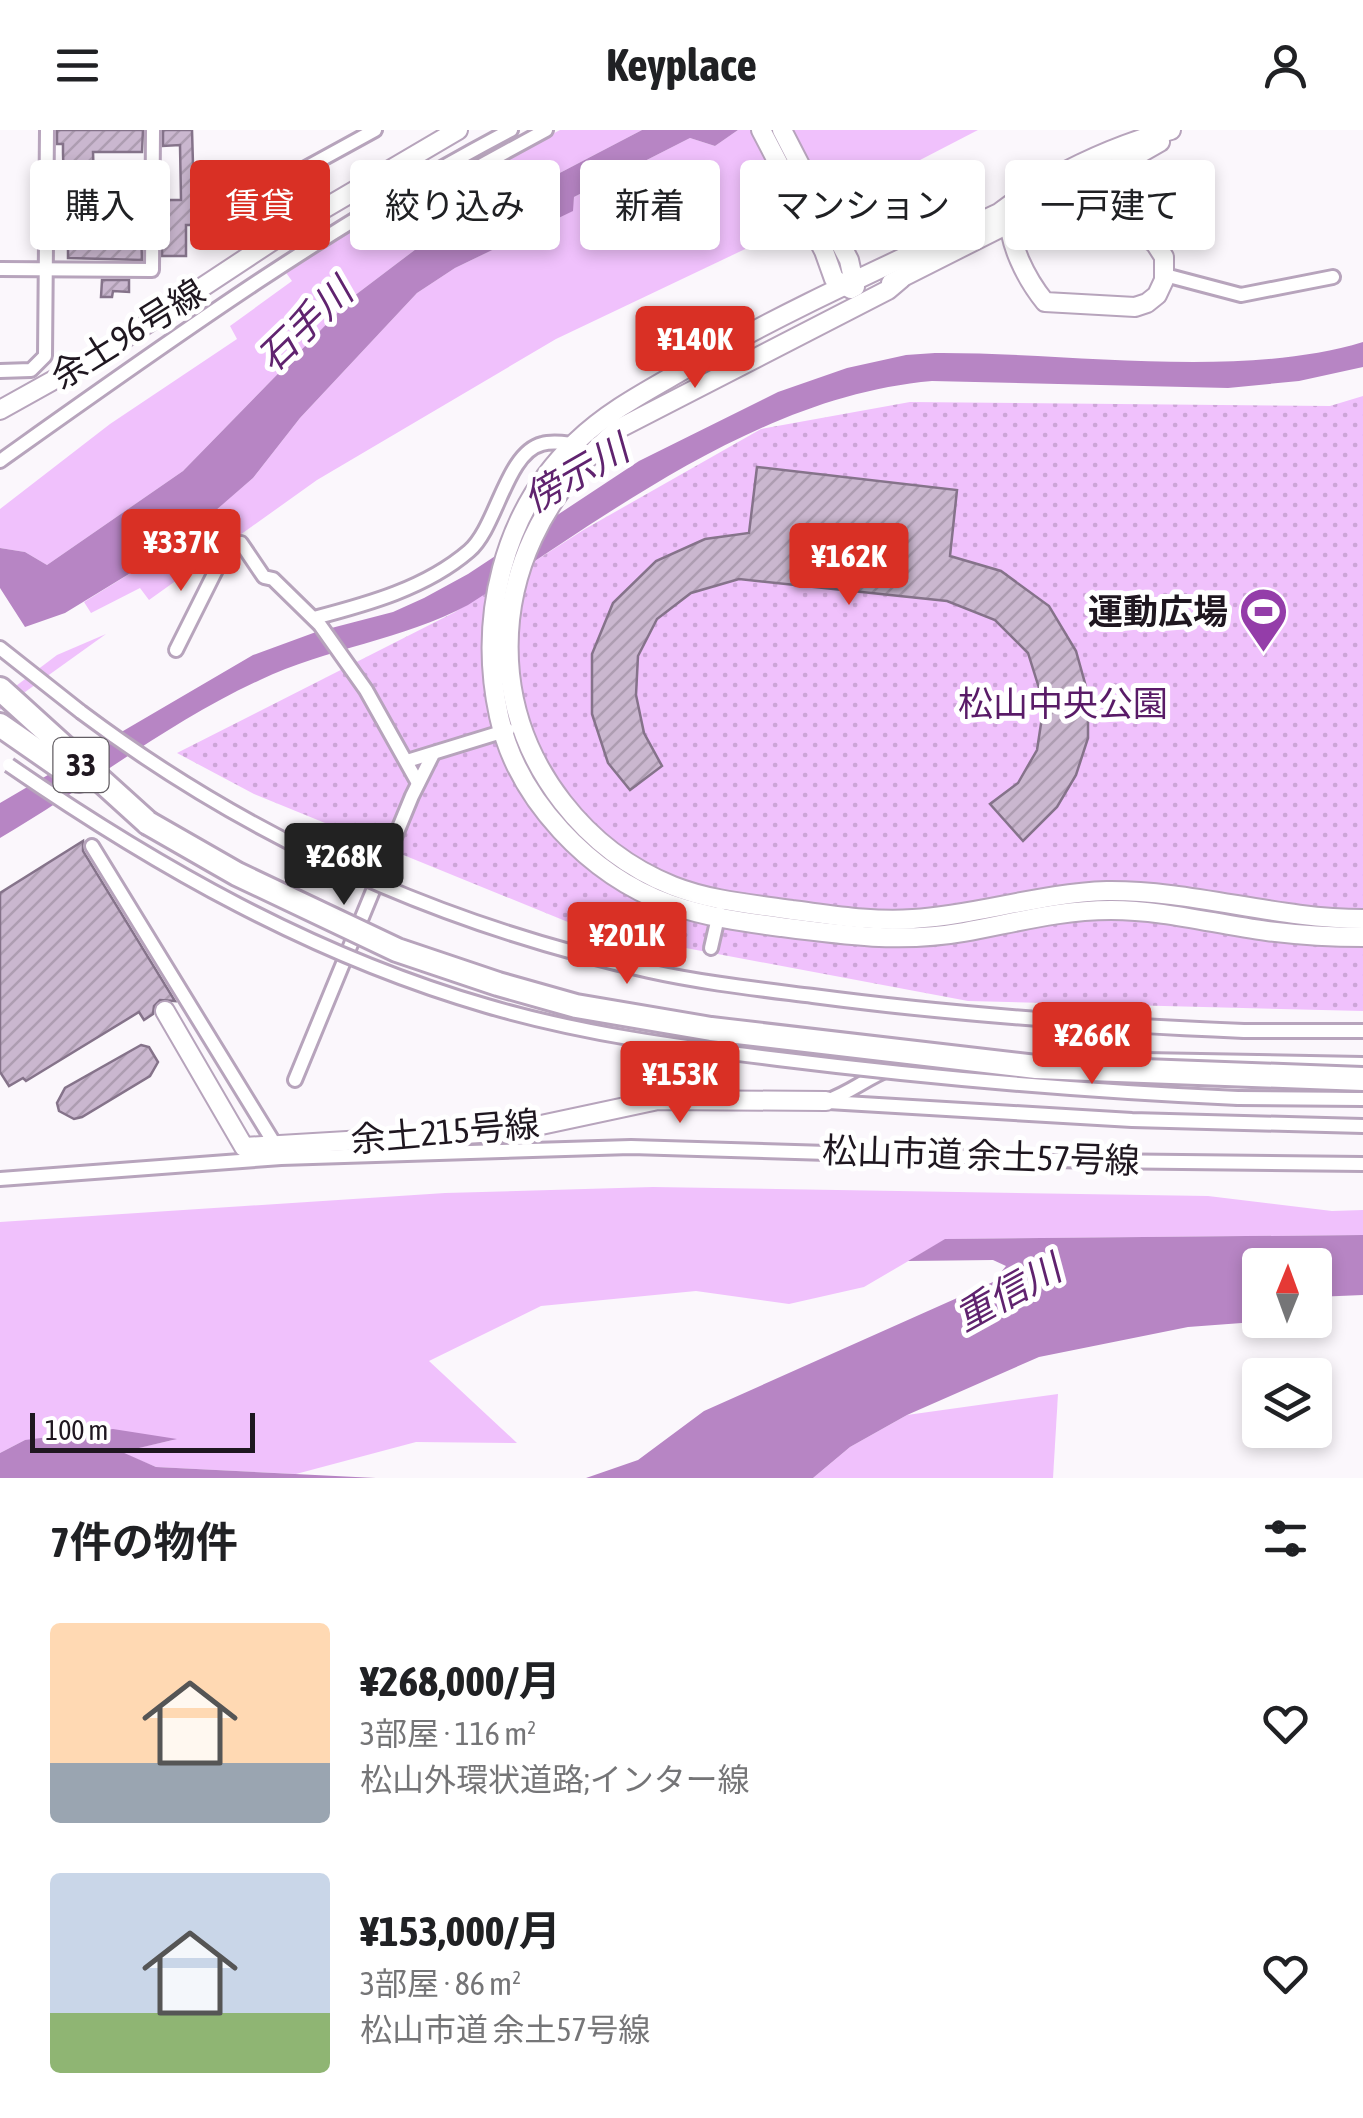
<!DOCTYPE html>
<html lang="ja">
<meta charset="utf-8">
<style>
body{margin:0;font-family:"Asap Condensed","Noto Sans JP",sans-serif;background:#f2f2f2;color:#202124;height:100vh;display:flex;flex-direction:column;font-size:38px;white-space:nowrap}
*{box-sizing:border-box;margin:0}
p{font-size:32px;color:#757577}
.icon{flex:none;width:55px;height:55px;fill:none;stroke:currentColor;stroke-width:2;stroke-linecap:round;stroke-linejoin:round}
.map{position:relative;height:1348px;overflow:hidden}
.side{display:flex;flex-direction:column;background:#fff;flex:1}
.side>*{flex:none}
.hud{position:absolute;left:30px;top:30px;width:1305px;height:90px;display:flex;gap:20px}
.needle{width:65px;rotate:1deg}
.buttons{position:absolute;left:1242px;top:1118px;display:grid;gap:20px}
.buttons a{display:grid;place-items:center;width:90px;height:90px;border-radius:10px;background:#fff;box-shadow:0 5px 15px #0003;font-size:50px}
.scale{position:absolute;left:30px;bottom:25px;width:225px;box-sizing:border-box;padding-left:10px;border:5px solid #1f1720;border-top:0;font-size:28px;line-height:35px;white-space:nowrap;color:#1f1720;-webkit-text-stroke:8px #fff;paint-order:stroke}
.price{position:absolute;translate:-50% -85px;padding:0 22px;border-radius:10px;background:#d93025;color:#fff;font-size:32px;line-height:65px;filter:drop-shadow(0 2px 5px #0008)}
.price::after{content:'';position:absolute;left:50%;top:60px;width:30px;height:22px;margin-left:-15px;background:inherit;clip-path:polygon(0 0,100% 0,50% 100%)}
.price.active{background:#222;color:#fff}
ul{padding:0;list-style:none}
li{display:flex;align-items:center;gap:30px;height:250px;padding:0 50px}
li span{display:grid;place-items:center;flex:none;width:280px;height:200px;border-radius:10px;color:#555}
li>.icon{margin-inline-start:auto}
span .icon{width:120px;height:120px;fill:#fffc;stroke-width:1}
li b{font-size:42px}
h2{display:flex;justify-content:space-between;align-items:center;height:120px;padding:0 50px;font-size:42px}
.tag{padding:0 35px;border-radius:10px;background:#fff;box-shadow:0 5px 15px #0003;font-size:35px;line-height:90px}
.tag.active{background:#d93025;color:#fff}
header{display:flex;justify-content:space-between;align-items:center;height:130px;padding:0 50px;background:#fff;font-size:45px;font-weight:700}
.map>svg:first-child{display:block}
.grass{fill:#f0c1fc}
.park{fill:url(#park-dots)}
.water{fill:#b785c4}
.building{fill:url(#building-hatch);stroke:#85738a;stroke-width:2.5}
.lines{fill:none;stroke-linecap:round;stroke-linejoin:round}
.street-casing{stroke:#b7a4bc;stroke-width:18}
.secondary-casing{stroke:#b7a4bc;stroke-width:22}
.highway-casing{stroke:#b7a4bc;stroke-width:28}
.street{stroke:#fff;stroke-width:12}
.secondary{stroke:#fff;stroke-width:18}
.highway{stroke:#fff;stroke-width:22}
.street-bridge-casing{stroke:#b7a4bc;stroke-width:18;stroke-linecap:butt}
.highway-bridge-casing{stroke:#b7a4bc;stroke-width:28;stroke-linecap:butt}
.street-bridge{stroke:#fff;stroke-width:12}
.highway-bridge{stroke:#fff;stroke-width:22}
.labels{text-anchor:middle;stroke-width:10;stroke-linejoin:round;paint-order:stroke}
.shield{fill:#fff;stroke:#625d63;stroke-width:2.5}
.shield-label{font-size:32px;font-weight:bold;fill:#1f1720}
.street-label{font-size:35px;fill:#1f1720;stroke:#fff}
.poi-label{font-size:35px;font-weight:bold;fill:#1f1720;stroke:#fff;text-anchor:end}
.park-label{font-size:35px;fill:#591b67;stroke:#fff}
.water-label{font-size:38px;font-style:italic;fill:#60236f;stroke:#fff}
</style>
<header><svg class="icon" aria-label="menu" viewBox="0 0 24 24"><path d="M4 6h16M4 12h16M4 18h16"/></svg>Keyplace<svg class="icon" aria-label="person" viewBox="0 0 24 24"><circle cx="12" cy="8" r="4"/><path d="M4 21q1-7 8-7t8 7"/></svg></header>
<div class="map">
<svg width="1363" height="1348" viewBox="0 0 1363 1348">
<defs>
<pattern id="park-dots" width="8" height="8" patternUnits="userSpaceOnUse" patternTransform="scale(2.5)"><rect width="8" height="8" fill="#f0c1fc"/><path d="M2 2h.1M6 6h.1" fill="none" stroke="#cda5d8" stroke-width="1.8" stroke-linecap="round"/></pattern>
<pattern id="building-hatch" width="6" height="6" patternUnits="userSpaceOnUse" patternTransform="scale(2.5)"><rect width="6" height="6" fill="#cab7cf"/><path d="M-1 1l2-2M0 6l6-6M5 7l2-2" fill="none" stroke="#ad9db1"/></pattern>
</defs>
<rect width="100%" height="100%" fill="#fbf7fc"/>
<g class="grass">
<polygon points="560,0 642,0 420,116 354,166 183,341 47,435 25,422 0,418 0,379 110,294 237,209 230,196 292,151 284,140 370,89 403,84"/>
<polygon points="738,0 978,0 781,102 556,209 317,350 149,470 140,458 91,483 84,472 142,436 199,394 253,348 300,288 417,163 455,138 572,81 574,67 690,8 715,16"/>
<polygon points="106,504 0,580 0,568 57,525"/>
<polygon points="653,1057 1208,1066 1332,1081 1363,1080 1363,1105 946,1109 864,1157 789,1174 696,1161 541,1176 429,1231 517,1313 416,1312 296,1344 156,1337 120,1322 173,1310 25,1310 0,1323 0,1092 445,1063"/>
<polygon points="1058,1264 1053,1348 813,1348 850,1317 907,1285"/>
</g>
<polygon class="park" points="1363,266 1363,881 968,871 585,799 254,664 177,623 455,482 585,399 761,299 910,272 1330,276"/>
<g class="water">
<polygon points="642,0 738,0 715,16 690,8 574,67 573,81 455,138 417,163 300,288 253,348 200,394 142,436 65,483 25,497 0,458 0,418 25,422 47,435 183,341 354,166 420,116"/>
<path d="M1363 212V237L1299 251 1228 258 932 251C760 266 608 385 468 475 402 510 327 518 260 550 169 592 87 657 0 708V673L253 525 316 502 393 482 424 468 468 444 639 331 778 262 847 238 906 225 935 223C1067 222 1238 250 1363 212Z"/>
<polygon points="1363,1105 1363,1165 1315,1167 1315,1135 1260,1135 1260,1190 1282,1190 1188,1197 1039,1227 907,1285 850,1317 813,1348 586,1348 638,1330 704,1281 993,1152 1006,1136 993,1130 908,1131 945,1109"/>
<polygon points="113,1299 177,1309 122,1322 156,1337 376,1348 0,1348 0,1323 25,1310"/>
</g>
<g class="building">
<polygon points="57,0 143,0 142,22 93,22 94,53 134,52 134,71 126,71 126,100 141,100 142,130 68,128 68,110 101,111 103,74 74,74 75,70 60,70 60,58 64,58 63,23 63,14 57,14"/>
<polygon points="163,0 192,0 193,34 198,34 197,95 186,95 186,126 162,126 162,107 167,107 163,70 181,70 180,15 163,16"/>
<polygon points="102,150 129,150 129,162 113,161 112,167 101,167"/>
<polygon points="757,337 957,360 950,426 1001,441 1049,476 1076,521 1088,564 1088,608 1076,645 1057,677 1023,711 990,674 1018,653 1037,620 1044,574 1028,523 995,490 947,471 739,449 691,463 657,489 638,526 636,565 644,603 662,636 630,660 608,633 592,584 592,524 613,473 656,431 705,409 749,403"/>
<polygon points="83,711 83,721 175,871 160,870 154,876 153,884 144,890 139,882 26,951 23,948 9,956 0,942 0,763"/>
<polygon points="141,915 149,917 158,932 150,946 82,987 74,989 59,981 57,973 65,958"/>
</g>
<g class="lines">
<defs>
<g id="street">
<polyline points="375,76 388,81 407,76 546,0"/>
<path d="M298 94C288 75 278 64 293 45L375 0"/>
<polyline points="0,139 152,140 153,0"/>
<polyline points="1165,145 1241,165 1333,147"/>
<polyline points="0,241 31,240 45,226 47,0"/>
<path d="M0 331C166 213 330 95 511 0"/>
<polyline points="241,413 264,447 273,449 320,495 366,560 418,653"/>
<path d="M314 488C368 474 426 458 469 421 497 397 506 323 542 314 552 311 564 313 573 314"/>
<polyline points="0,518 81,582"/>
<polyline points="176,520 223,426"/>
<polyline points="407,631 508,600"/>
<polyline points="92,716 279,1021"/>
<polyline points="711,818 719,783"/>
<polyline points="1244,901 1363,901"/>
<polyline points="1144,930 1363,934"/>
<polyline points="295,950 412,666 433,624"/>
<polyline points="1238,968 1363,969"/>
<path d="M826 971C862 959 882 931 923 935"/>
<polyline points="828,972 1132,990 1363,996"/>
<polyline points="0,1049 281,1028 631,1017 1092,1031 1363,1034"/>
</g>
<g id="secondary">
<polyline points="761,0 824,121 834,149 851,159"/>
<polyline points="782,0 849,130 855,157"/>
<path d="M1171 0C1112 16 1047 46 999 83 893 133 786 180 685 239 647 261 608 281 576 312 502 382 478 489 499 586 517 670 590 745 669 774 706 787 743 792 781 797 842 805 902 813 964 802 1014 793 1059 780 1111 780 1164 780 1214 794 1267 801 1299 805 1331 807 1363 807"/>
<path d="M1010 84C1007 112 1027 150 1045 172L1135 177 1147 173 1157 165 1164 150V127L1155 113 1144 106 1090 103 1024 86"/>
<path d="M901 149 888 160 618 299C545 361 500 446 510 544 520 638 586 721 673 756 711 771 752 774 792 780 832 785 872 792 913 789 979 785 1040 763 1107 761 1193 760 1276 789 1363 789"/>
<polyline points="891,153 1085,55 1160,12"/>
<polyline points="0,280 104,222 298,94 458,0"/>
<polyline points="165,881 244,1017 513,1001 658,970 826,971"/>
</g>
<g id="highway">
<polyline points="0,559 148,693"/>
<polyline points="0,595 79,650"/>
</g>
</defs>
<use href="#street" class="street-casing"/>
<use href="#secondary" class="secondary-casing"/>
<use href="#highway" class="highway-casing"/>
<use href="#street" class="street"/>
<use href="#secondary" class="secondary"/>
<use href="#highway" class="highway"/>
<defs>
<g id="street-bridge">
<path d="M81 582C250 709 442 795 649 841 703 853 758 859 813 866 956 885 1100 895 1244 901"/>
<path d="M9 635C157 737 314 826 487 876 582 904 680 917 778 929 931 948 1084 961 1238 968"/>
</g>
<polyline id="highway-bridge" points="148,693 237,744 397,820 498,854 576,876 711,899 1036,937 1363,949"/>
</defs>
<use href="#street-bridge" class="street-bridge-casing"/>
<use href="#highway-bridge" class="highway-bridge-casing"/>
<use href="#street-bridge" class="street-bridge"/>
<use href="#highway-bridge" class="highway-bridge"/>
</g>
<defs>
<symbol id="stadium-pin" viewBox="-11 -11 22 30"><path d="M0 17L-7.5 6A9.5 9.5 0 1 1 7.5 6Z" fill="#943da9" stroke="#fff"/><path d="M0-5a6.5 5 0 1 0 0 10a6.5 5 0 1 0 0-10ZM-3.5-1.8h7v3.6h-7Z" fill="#fff"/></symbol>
</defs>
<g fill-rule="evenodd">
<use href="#stadium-pin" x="1236" y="454" width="55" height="75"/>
</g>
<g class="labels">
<rect class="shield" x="53.5" y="608" width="55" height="54" rx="8"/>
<g class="shield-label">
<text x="81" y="646">33</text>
</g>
<g class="street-label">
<text transform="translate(128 204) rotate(-32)" y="12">余土96号線</text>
<text transform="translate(445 1002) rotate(-5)" y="12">余土215号線</text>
<text transform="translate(981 1026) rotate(2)" y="12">松山市道 余土57号線</text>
</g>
<g class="poi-label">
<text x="1228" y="494">運動広場</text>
</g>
<g class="park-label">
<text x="1063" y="586">松山中央公園</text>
</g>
<g class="water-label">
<text transform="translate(305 195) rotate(-44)" y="13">石手川</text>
<text transform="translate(576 344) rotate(-30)" y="13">傍示川</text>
<text transform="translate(1008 1163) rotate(-29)" y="13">重信川</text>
</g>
</g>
</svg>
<div class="buttons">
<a><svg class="needle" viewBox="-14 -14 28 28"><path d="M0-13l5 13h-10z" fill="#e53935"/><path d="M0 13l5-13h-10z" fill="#757577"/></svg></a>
<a><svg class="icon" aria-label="layers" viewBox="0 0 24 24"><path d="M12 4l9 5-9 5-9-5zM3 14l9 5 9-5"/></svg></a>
</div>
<div class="scale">100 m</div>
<b class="price" style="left:695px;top:261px">¥140K</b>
<b class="price" style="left:181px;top:464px">¥337K</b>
<b class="price" style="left:849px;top:478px">¥162K</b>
<b class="price active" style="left:344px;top:778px">¥268K</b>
<b class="price" style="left:627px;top:857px">¥201K</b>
<b class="price" style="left:1092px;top:957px">¥266K</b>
<b class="price" style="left:680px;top:996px">¥153K</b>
<div class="hud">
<a class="tag">購入</a>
<a class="tag active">賃貸</a>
<a class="tag">絞り込み</a>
<a class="tag">新着</a>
<a class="tag">マンション</a>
<a class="tag">一戸建て</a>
</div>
</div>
<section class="side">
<h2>7件の物件<svg class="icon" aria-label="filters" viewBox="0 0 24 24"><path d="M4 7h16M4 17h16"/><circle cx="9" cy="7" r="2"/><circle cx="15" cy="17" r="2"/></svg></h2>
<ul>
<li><span style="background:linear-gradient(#ffd9b3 70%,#9aa5b1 0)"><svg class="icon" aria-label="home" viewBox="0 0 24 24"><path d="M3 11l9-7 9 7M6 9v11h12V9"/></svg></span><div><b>¥268,000/月</b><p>3部屋 · 116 m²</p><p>松山外環状道路;インター線</p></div><svg class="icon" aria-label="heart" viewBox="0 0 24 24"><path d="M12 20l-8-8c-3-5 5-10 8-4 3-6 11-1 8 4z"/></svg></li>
<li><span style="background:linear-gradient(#c9d6e8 70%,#8fb573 0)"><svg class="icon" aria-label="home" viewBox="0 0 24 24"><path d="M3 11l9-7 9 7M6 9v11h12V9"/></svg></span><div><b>¥153,000/月</b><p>3部屋 · 86 m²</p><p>松山市道 余土57号線</p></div><svg class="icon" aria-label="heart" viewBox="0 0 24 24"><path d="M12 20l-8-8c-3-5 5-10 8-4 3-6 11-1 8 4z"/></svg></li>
</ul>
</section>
